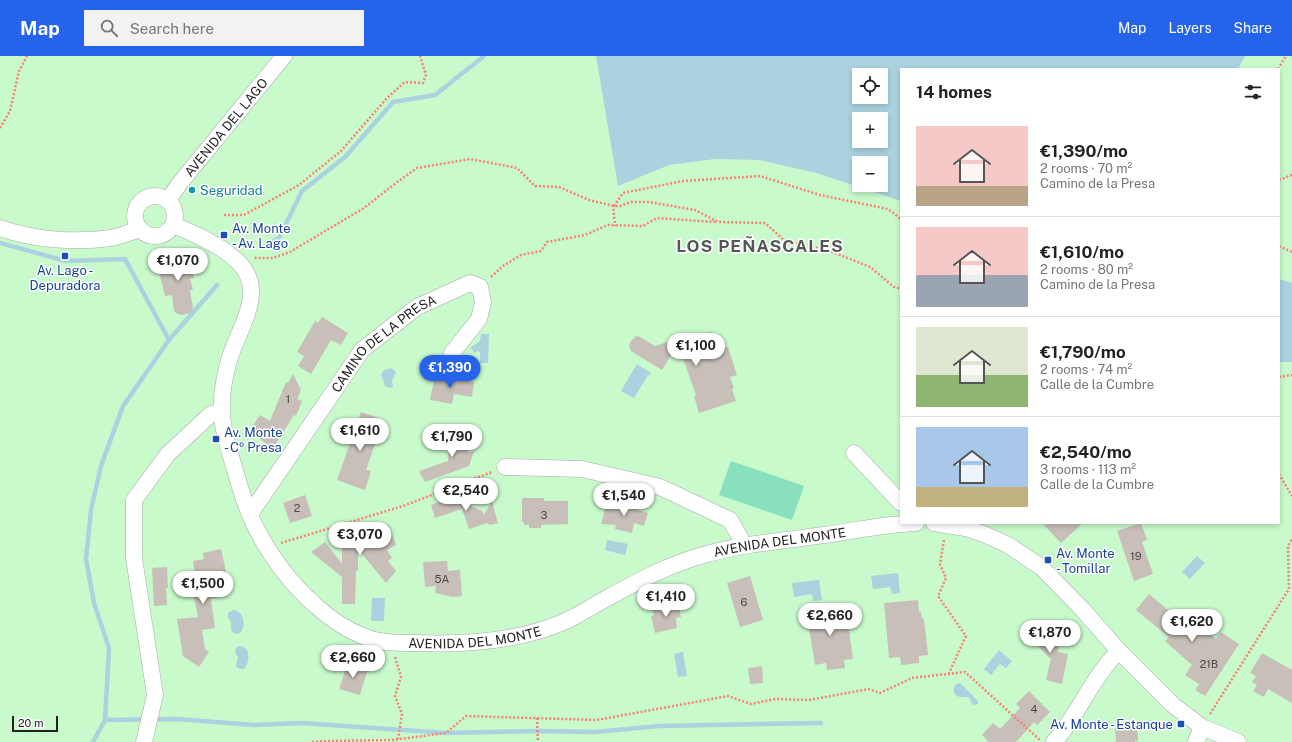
<!DOCTYPE html>
<meta charset="utf-8">
<style>
body{margin:0;font-family:"Public Sans",sans-serif;background:#f2f2f2;color:#222;height:100vh;display:flex;flex-direction:column;font-size:15px;white-space:nowrap}
*{box-sizing:border-box;margin:0}
p{font-size:13px;color:#767676}
.icon{flex:none;width:22px;height:22px;fill:none;stroke:currentColor;stroke-width:2;stroke-linecap:round;stroke-linejoin:round}
.map{position:relative;flex:1;overflow:hidden}
.sheet{position:absolute;left:900px;top:12px;width:380px;height:456px;display:flex;flex-direction:column;background:#fff;border-radius:0px;box-shadow:0 2px 6px #0003}
.sheet>*{flex:none}
.controls{position:absolute;left:852px;top:12px;display:grid;gap:8px}
.controls a{display:grid;place-items:center;width:36px;height:36px;border-radius:0px;background:#fff;box-shadow:0 2px 6px #0003;font-size:20px}
.scale{position:absolute;left:12px;bottom:10px;width:46px;box-sizing:border-box;padding-left:4px;border:2px solid #222;border-top:0;font-size:11px;line-height:14px;white-space:nowrap;color:#222;-webkit-text-stroke:3px #fff;paint-order:stroke}
.price{position:absolute;translate:-50% -34px;padding:0 9px;border-radius:14px;background:#fff;color:#222;font-size:13px;line-height:26px;filter:drop-shadow(0 1px 2px #0008)}
.price::after{content:'';position:absolute;left:50%;top:24px;width:12px;height:9px;margin-left:-6px;background:inherit;clip-path:polygon(0 0,100% 0,50% 100%)}
.price.current{background:#2563eb;color:#fff}
ul{padding:0;list-style:none}
li{display:flex;align-items:center;gap:12px;height:100px;padding:0 16px}
li+li{border-top:1px solid #e0e0e0}
li span{display:grid;place-items:center;flex:none;width:112px;height:80px;border-radius:0px;color:#555}
li>.icon{margin-inline-start:auto}
span .icon{width:48px;height:48px;fill:#fffc;stroke-width:1}
li b{font-size:17px}
h2{display:flex;justify-content:space-between;align-items:center;height:48px;padding:0 16px;font-size:17px}
header{display:flex;align-items:center;gap:24px;box-sizing:border-box;height:56px;padding:0 20px;background:#2563eb;color:#fff}
header strong{font-size:19px}
nav{display:flex;gap:22px;margin-inline-start:auto;font-size:14px}
.search{width:280px;height:36px;background:#f2f2f2;display:flex;align-items:center;gap:10px;box-sizing:border-box;padding:0 14px;border-radius:0px;color:#767676;font-size:15px}
.map>svg:first-child{display:block}
.park{fill:#c8facc;fill-rule:evenodd}
.pitch{fill:#88e0be}
.water{fill:#aad3df;fill-rule:evenodd}
.lines{fill:none;stroke-linecap:round;stroke-linejoin:round}
.stream{stroke:#aad3df;stroke-width:4.5}
.building{fill:#c7bfb8}
.minor-casing{stroke:#a9a9a9;stroke-width:17}
.path{stroke:#fa8072;stroke-width:2.5;stroke-dasharray:2 2;stroke-linecap:butt}
.minor{stroke:#fff;stroke-width:16}
.culture-dot{fill:#0f9aa8;stroke:#fff;stroke-width:1.5}
.transit-dot{fill:#1a4fb4;stroke:#fff;stroke-width:1.5}
.labels{text-anchor:middle;stroke-width:3;stroke-linejoin:round;paint-order:stroke}
.number-label{font-size:11px;fill:#4b4948}
.street-label{font-size:13px;fill:#222;stroke:#fff}
.culture-label{font-size:13px;fill:#0d838f;stroke:#fff;text-anchor:start}
.transit-label{font-size:13px;fill:#164399;stroke:#fff;text-anchor:start}
.district-label{font-size:17px;font-weight:bold;letter-spacing:1px;fill:#555;stroke:#fff}
</style>
<header>
<strong>Map</strong>
<div class="search"><svg class="icon" aria-label="search" viewBox="0 0 24 24"><circle cx="10" cy="10" r="6"/><path d="M15 15l6 6"/></svg>Search here</div>
<nav><a>Map</a><a>Layers</a><a>Share</a></nav>
</header>
<div class="map">
<svg width="1292" height="686" viewBox="0 0 1292 686">
<rect width="100%" height="100%" fill="#f2efe9"/>
<path class="park" d="M0 0H1292V686H0ZM901 13H1279V467H901ZM859 19H881V41H859ZM859 63H881V85H859ZM859 107H881V129H859Z"/>
<polygon class="pitch" points="731,405 804,430 792,464 719,439"/>
<g class="water">
<path d="M596 0H1245L1238 13H901V145L816 117 760 104 715 103 669 109 618 130ZM859 19H881V41H859ZM859 63H881V85H859ZM859 107H881V129H859Z"/>
<polygon points="1279,223 1292,227 1292,306 1279,306"/>
<polygon points="481,278 489,278 488,307 480,307 480,296 477,295 475,297 470,292 480,285"/>
<polygon points="637,308 651,317 650,319 648,319 634,342 621,335"/>
<polygon points="391,312 395,315 396,316 392,325 393,331 390,332 385,330 381,318 384,314"/>
<polygon points="607,484 628,488 625,499 605,494"/>
<polygon points="1197,500 1205,507 1190,523 1182,516"/>
<polygon points="898,517 900,537 892,538 890,531 873,533 871,520"/>
<polygon points="819,524 822,544 813,545 812,538 794,541 792,527"/>
<polygon points="372,542 385,542 384,565 371,565"/>
<path d="M233 554C251 556 243 589 231 574V566L228 562V557Z"/>
<path d="M239 590C251 590 250 605 245 612 241 614 239 613 236 610L238 601 235 597 236 592Z"/>
<polygon points="999,594 1012,605 1006,612 1000,608 991,619 984,613"/>
<polygon points="683,596 687,620 678,621 674,598"/>
<path d="M960 627 978 645V648L975 649 972 648 970 643 968 641H960L955 639C952 633 954 628 960 627Z"/>
</g>
<g class="lines">
<g class="stream">
<polyline points="0,187 66,205 125,203 169,284"/>
<polyline points="264,191 279,182 302,135 345,101 393,46 435,39 484,0"/>
<polyline points="105,664 177,663 254,669 302,667 446,677 538,675 595,676 659,670 821,667"/>
<polyline points="93,686 105,664 109,592 94,547 86,503 91,454 101,410 123,350 169,284 217,229"/>
</g>
</g>
<g class="building">
<polygon points="188,196 194,222 190,223 193,233 190,234 193,252 190,257 182,259 178,258 174,255 172,239 165,240 158,212 164,210 163,203"/>
<polygon points="322,261 348,277 341,289 331,284 311,318 298,310 304,300 297,296 315,265 318,267"/>
<polygon points="711,276 717,294 728,291 737,319 730,321 734,332 732,333 736,345 699,357 694,340 696,339 678,288 662,314 631,295 629,290 631,285 636,280 640,281 655,290 683,281 679,287"/>
<polygon points="293,318 301,334 297,343 302,345 296,360 294,359 273,392 249,376 260,359 270,365 286,326 288,327"/>
<polygon points="435,319 474,326 472,341 454,338 452,348 430,344"/>
<polygon points="361,356 379,362 376,368 381,370 366,414 371,415 365,434 337,424"/>
<polygon points="451,376 471,379 468,397 474,395 469,410 425,426 419,415 448,405"/>
<polygon points="305,439 312,460 290,467 283,447"/>
<polygon points="447,439 482,455 484,459 492,445 498,467 490,469 487,467 469,473 462,453 435,462 431,449 445,444"/>
<polygon points="522,442 544,442 544,445 568,445 568,468 541,469 541,472 529,472 529,469 524,469 524,466 522,466"/>
<polygon points="607,446 624,450 625,447 637,451 637,454 648,457 644,470 634,467 632,477 615,473 616,469 601,468"/>
<polygon points="1042,467 1083,467 1061,487"/>
<polygon points="1141,467 1147,484 1142,486 1153,518 1134,525 1117,475"/>
<polygon points="389,469 396,489 387,494 392,502 388,505 396,515 386,527 358,493 358,515 356,515 355,548 342,548 342,521 311,496 325,486 342,508 342,474 350,474 350,472 363,472"/>
<polygon points="221,493 229,530 216,533 218,541 211,543 215,572 202,574 205,593 209,596 199,611 183,600 177,563 198,561 190,524 196,523 193,505 204,503 203,497"/>
<polygon points="447,505 448,515 460,514 462,540 453,541 435,537 436,530 425,531 423,506"/>
<polygon points="167,511 168,532 166,532 167,549 154,550 152,512"/>
<polygon points="750,520 763,564 740,571 727,527"/>
<polygon points="1149,538 1182,566 1189,558 1216,583 1221,576 1239,588 1205,640 1195,634 1199,628 1185,619 1192,609 1165,585 1169,581 1136,554"/>
<polygon points="918,544 919,556 921,556 922,563 924,563 928,599 919,600 919,607 901,609 900,601 889,602 884,547"/>
<polygon points="678,547 681,561 676,562 677,572 655,577 651,560 654,559 652,553"/>
<polygon points="840,549 842,561 844,561 845,568 848,567 853,603 844,604 845,612 827,614 826,607 815,609 806,554"/>
<polygon points="1039,568 1049,577 1047,579 1059,590 1058,596 1068,598 1062,628 1046,624 1051,603 1027,580"/>
<polygon points="1262,597 1292,614 1292,647 1268,633 1264,641 1253,635 1257,629 1252,626 1256,620 1250,617"/>
<polygon points="346,606 368,613 360,639 339,633 344,618"/>
<polygon points="762,610 763,627 750,628 748,612"/>
<polygon points="1029,635 1050,656 1037,669 1034,666 1016,686 987,686 988,685 982,679 993,667 1000,673 1020,652 1016,648"/>
<polygon points="1137,670 1138,685 1135,685 1135,686 1116,686 1115,671"/>
</g>
<g class="lines">
<defs>
<g id="minor">
<circle cx="155" cy="160" r="20"/>
<path id="s1" d="M168 144 180 127 284 0"/>
<path id="s2" d="M173 169C196 178 238 196 248 220 260 248 234 281 228 308 224 323 221 341 222 357 222 373 228 389 232 404 238 425 244 447 253 466 268 497 289 526 315 549 329 562 347 574 365 581 380 587 398 587 413 587 463 589 523 585 568 564 580 558 591 551 602 545 633 528 665 510 700 500 740 488 783 485 824 479 854 475 885 468 916 467"/>
<path d="M0 172C34 184 75 187 111 182 120 180 131 176 140 173"/>
<polyline points="854,397 901,447"/>
<polyline points="505,411 582,413 660,431 730,464 741,483 742,490"/>
<path id="s3" d="M250 458 362 294 417 251 470 227 480 231 483 246 479 263 452 297"/>
<polyline points="934,467 966,472 986,479 1008,489 1041,511 1083,554 1119,595 1173,649 1202,671 1238,686"/>
<polyline points="144,686 155,639 134,502 134,444 168,398 211,358 221,356"/>
<path d="M1054 686C1079 658 1092 621 1119 595"/>
<polyline points="1196,686 1202,671"/>
</g>
</defs>
<use href="#minor" class="minor-casing"/>
<g class="path">
<polyline points="1278,13 1286,0"/>
<polyline points="0,72 10,55 19,15 27,0"/>
<polyline points="1279,124 1292,119"/>
<polyline points="613,149 615,170"/>
<polyline points="614,150 623,137 683,125 760,120 820,139 888,153 901,163"/>
<polyline points="224,159 244,159 299,129 341,95 387,42 405,26 423,27 426,19 420,0"/>
<polyline points="1279,190 1292,196"/>
<polyline points="255,201 256,202 273,202 290,196 364,152 396,127 417,112 470,103 517,112 535,130 559,131 589,144 614,150 620,150 631,146 649,146 695,154 718,166 765,167 784,184 830,195 870,211 894,231 901,233"/>
<polyline points="491,221 503,210 521,199 541,195 547,186 585,179 608,169 643,170 657,162 715,166"/>
<polyline points="1279,321 1292,319"/>
<polyline points="1279,418 1292,440"/>
<polyline points="944,484 940,508 946,522 938,540 966,580 949,617"/>
<polyline points="281,487 403,450 492,416"/>
<polyline points="395,601 401,621 395,640 402,658 398,683"/>
<polyline points="1210,658 1289,533 1288,490 1292,483"/>
<polyline points="537,662 538,686"/>
<polyline points="312,686 324,685 392,684 446,677 466,660 597,664 728,640 751,648 775,643 809,644 869,633 880,637 912,622 965,616 1040,684"/>
</g>
<use href="#minor" class="minor"/>
</g>
<circle class="culture-dot" cx="192" cy="134" r="4"/>
<g class="transit-dot">
<rect x="220" y="175" width="8" height="8" rx="2"/>
<rect x="61" y="196" width="8" height="8" rx="2"/>
<rect x="212" y="379" width="8" height="8" rx="2"/>
<rect x="1044" y="500" width="8" height="8" rx="2"/>
<rect x="1177" y="664" width="8" height="8" rx="2"/>
</g>
<g class="labels">
<g class="number-label">
<text x="288" y="347">1</text>
<text x="297" y="456">2</text>
<text x="544" y="463">3</text>
<text x="1136" y="504">19</text>
<text x="442" y="527">5A</text>
<text x="744" y="550">6</text>
<text x="1209" y="612">21B</text>
<text x="1034" y="657">4</text>
</g>
<g class="street-label">
<text dy="5" stroke="none"><textPath href="#s1" startOffset="93">AVENIDA DEL LAGO</textPath></text>
<text dy="5" stroke="none"><textPath href="#s3" startOffset="219">CAMINO DE LA PRESA</textPath></text>
<text dy="5" stroke="none"><textPath href="#s2" startOffset="947">AVENIDA DEL MONTE</textPath></text>
<text dy="5" stroke="none"><textPath href="#s2" startOffset="623">AVENIDA DEL MONTE</textPath></text>
</g>
<g class="culture-label">
<text x="200" y="139">Seguridad</text>
</g>
<g class="transit-label">
<text x="232" y="177">Av. Monte<tspan x="232" dy="15">- Av. Lago</tspan></text>
<text x="65" y="219" text-anchor="middle">Av. Lago -<tspan x="65" dy="15">Depuradora</tspan></text>
<text x="224" y="381">Av. Monte<tspan x="224" dy="15">- Cº Presa</tspan></text>
<text x="1056" y="502">Av. Monte<tspan x="1056" dy="15">- Tomillar</tspan></text>
<text x="1173" y="673" text-anchor="end">Av. Monte - Estanque</text>
</g>
<g class="district-label">
<text x="760" y="196">LOS PEÑASCALES</text>
</g>
</g>
</svg>
<div class="controls">
<a><svg class="icon" aria-label="locate" viewBox="0 0 24 24"><circle cx="12" cy="12" r="6"/><path d="M12 2v4M12 18v4M2 12h4M18 12h4"/></svg></a>
<a>+</a>
<a>−</a>
</div>
<div class="scale">20 m</div>
<b class="price" style="left:178px;top:226px">€1,070</b>
<b class="price" style="left:696px;top:311px">€1,100</b>
<b class="price current" style="left:450px;top:333px">€1,390</b>
<b class="price" style="left:360px;top:396px">€1,610</b>
<b class="price" style="left:452px;top:402px">€1,790</b>
<b class="price" style="left:466px;top:456px">€2,540</b>
<b class="price" style="left:624px;top:461px">€1,540</b>
<b class="price" style="left:360px;top:500px">€3,070</b>
<b class="price" style="left:203px;top:549px">€1,500</b>
<b class="price" style="left:666px;top:562px">€1,410</b>
<b class="price" style="left:830px;top:581px">€2,660</b>
<b class="price" style="left:1192px;top:587px">€1,620</b>
<b class="price" style="left:1050px;top:598px">€1,870</b>
<b class="price" style="left:353px;top:623px">€2,660</b>
<section class="sheet">
<h2>14 homes<svg class="icon" aria-label="filters" viewBox="0 0 24 24"><path d="M4 7h16M4 17h16"/><circle cx="9" cy="7" r="2"/><circle cx="15" cy="17" r="2"/></svg></h2>
<ul>
<li><span style="background:linear-gradient(#f6c9c9 75%,#b9a48a 0)"><svg class="icon" aria-label="home" viewBox="0 0 24 24"><path d="M3 11l9-7 9 7M6 9v11h12V9"/></svg></span><div><b>€1,390/mo</b><p>2 rooms · 70 m²</p><p>Camino de la Presa</p></div></li>
<li><span style="background:linear-gradient(#f6c9c9 60%,#9aa5b1 0)"><svg class="icon" aria-label="home" viewBox="0 0 24 24"><path d="M3 11l9-7 9 7M6 9v11h12V9"/></svg></span><div><b>€1,610/mo</b><p>2 rooms · 80 m²</p><p>Camino de la Presa</p></div></li>
<li><span style="background:linear-gradient(#dfe7d0 60%,#8fb573 0)"><svg class="icon" aria-label="home" viewBox="0 0 24 24"><path d="M3 11l9-7 9 7M6 9v11h12V9"/></svg></span><div><b>€1,790/mo</b><p>2 rooms · 74 m²</p><p>Calle de la Cumbre</p></div></li>
<li><span style="background:linear-gradient(#a9c7e8 75%,#c2b280 0)"><svg class="icon" aria-label="home" viewBox="0 0 24 24"><path d="M3 11l9-7 9 7M6 9v11h12V9"/></svg></span><div><b>€2,540/mo</b><p>3 rooms · 113 m²</p><p>Calle de la Cumbre</p></div></li>
</ul>
</section>
</div>
